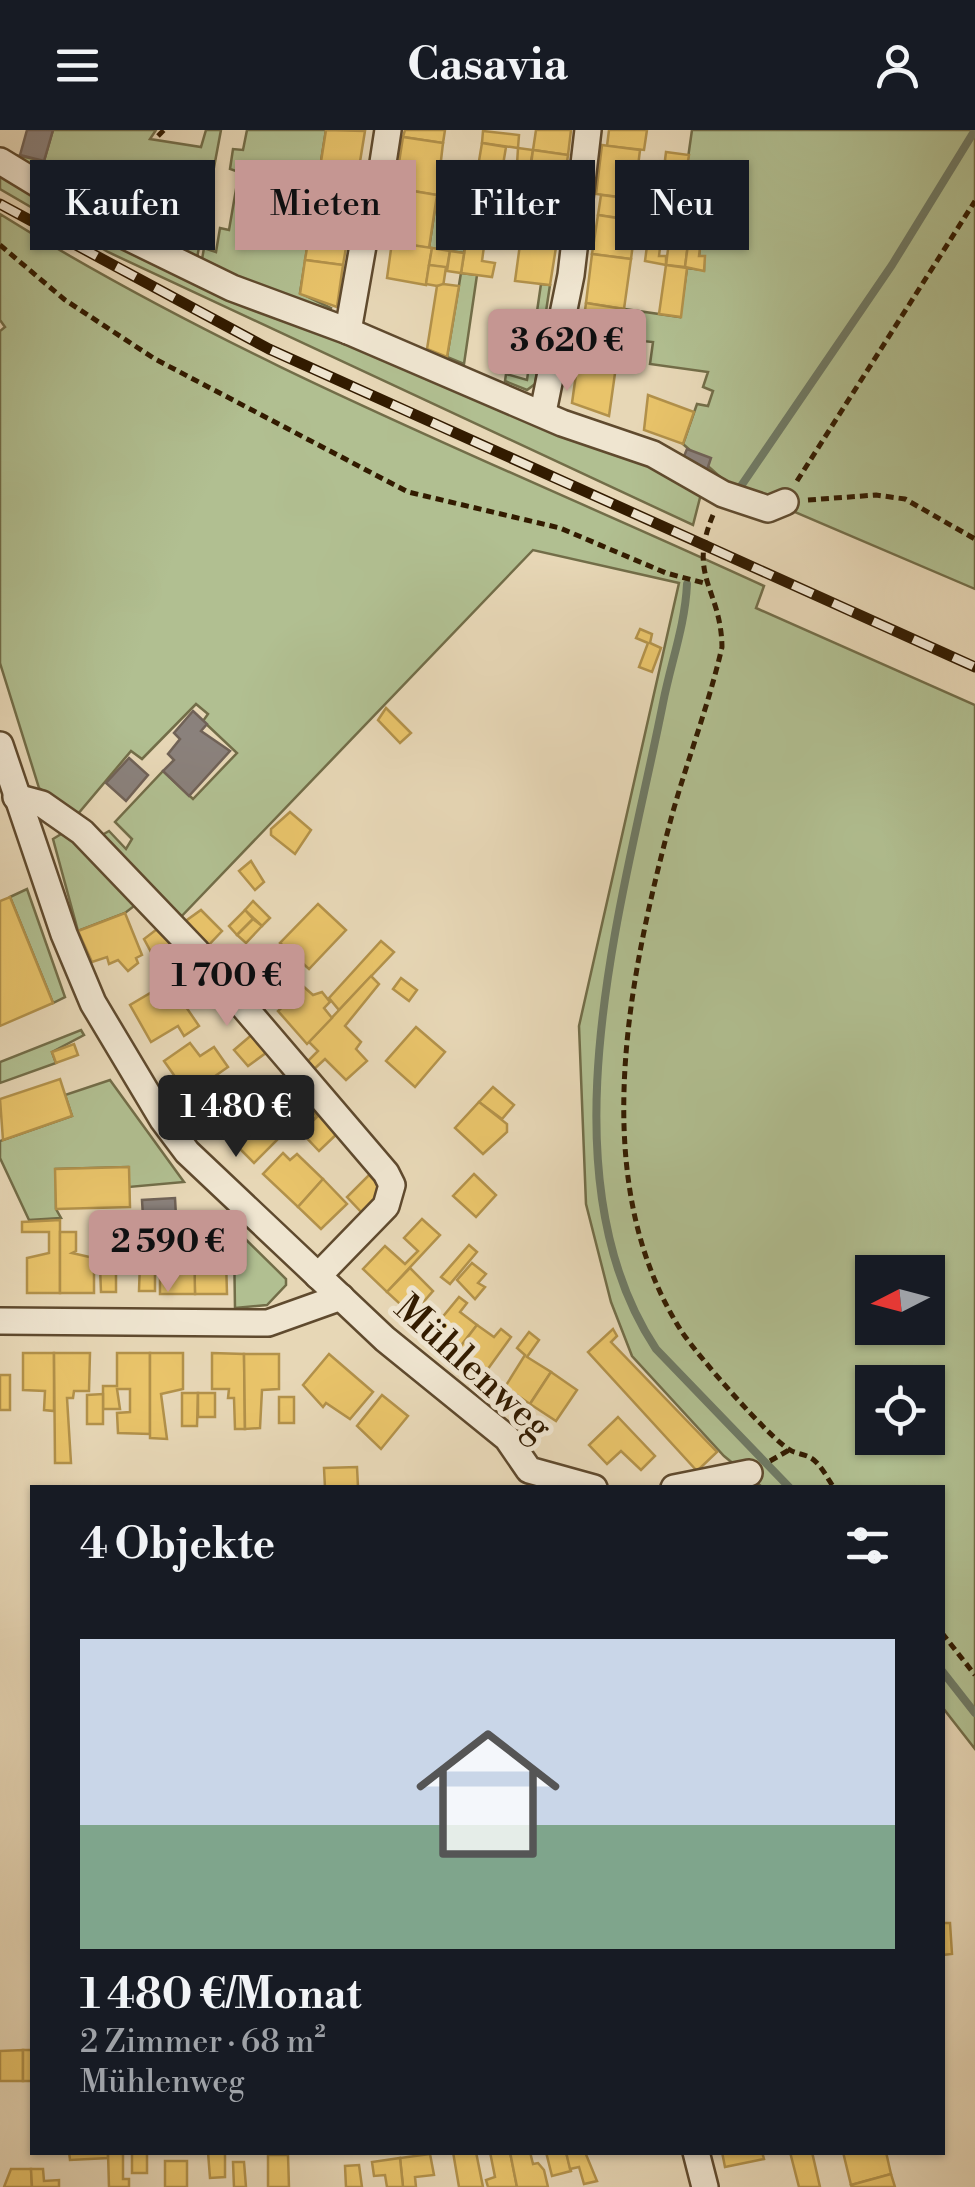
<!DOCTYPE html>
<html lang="de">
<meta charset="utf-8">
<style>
body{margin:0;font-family:"Libre Bodoni",serif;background:#242831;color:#f1f3f6;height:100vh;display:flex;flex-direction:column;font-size:38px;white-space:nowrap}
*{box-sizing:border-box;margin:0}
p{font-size:32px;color:#9ea1a6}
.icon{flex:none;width:55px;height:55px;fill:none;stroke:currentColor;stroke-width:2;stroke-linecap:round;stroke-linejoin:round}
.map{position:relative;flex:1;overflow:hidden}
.side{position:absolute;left:30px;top:1355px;width:915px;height:670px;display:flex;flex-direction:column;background:#171b24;border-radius:0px;box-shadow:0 2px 8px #0004}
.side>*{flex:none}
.banner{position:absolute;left:30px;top:30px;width:915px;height:90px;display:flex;gap:20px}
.needle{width:65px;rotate:264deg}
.fabs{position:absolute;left:855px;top:1125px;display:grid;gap:20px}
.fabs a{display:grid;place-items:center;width:90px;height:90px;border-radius:0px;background:#171b24;box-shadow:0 2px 8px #0004;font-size:50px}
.price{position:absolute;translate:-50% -85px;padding:0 22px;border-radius:10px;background:#c59692;color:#111;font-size:32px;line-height:65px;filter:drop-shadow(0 2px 5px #0008)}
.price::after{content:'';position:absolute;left:50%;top:60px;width:30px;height:22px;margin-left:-15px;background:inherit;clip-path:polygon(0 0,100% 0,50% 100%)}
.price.selected{background:#222;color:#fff}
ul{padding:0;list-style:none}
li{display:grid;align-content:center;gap:20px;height:530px;padding:0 50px}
li span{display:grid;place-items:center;height:310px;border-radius:0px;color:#555}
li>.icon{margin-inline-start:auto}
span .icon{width:180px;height:180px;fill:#fffc;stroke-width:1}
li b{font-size:42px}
h2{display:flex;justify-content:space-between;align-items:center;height:120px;padding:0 50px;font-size:42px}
.chip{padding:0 35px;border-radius:0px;background:#171b24;box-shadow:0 2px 8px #0004;font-size:35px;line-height:90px}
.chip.selected{background:#c59692;color:#111}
header{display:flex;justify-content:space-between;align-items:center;height:130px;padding:0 50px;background:#171b24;font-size:45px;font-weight:700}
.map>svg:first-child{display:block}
.green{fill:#b1bf91;stroke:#726d48;stroke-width:2.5;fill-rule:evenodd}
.homes{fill:#e9c46a;stroke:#b2914a;stroke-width:2.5}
.industry{fill:#8a817c;stroke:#706257;stroke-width:2.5}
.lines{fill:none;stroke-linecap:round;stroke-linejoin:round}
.stream{stroke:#6f7a65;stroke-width:8}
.minor-casing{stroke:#5f4a2e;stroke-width:30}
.path{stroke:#321b00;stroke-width:5;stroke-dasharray:8 5;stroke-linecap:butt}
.minor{stroke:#efe5d0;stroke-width:25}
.rail-casing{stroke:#321b00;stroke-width:11}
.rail{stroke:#efe5d0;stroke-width:8;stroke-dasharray:22;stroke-linecap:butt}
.labels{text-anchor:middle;stroke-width:10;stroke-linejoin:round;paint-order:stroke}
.street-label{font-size:38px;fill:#321b00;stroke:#efe5d0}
</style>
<header><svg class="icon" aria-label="menu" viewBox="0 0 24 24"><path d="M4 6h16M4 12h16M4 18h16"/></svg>Casavia<svg class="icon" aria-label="person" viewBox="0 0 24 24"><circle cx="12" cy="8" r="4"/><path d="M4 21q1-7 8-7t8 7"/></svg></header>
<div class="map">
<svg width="975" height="2057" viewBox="0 0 975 2057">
<rect width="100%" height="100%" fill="#e7d7b6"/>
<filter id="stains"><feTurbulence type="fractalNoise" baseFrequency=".002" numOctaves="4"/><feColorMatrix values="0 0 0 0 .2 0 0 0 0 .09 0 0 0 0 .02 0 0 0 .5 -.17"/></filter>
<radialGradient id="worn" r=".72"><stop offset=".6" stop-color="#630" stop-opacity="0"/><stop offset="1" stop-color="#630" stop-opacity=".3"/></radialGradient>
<g class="green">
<polygon points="53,0 156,0 150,9 201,17 206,0 221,0 197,128 192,132 27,37 15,25 44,31"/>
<polygon points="247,0 326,0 300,163 331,178 329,183 201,135 204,118 216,122 220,98 229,100 239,42 230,39 233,19 243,20"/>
<polygon points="692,0 975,0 975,459 727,353 683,314 697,274 708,276 713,261 703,257 708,242 650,234 653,212 643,211 639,232 617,229 624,179 680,187 687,138 704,140 704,127 699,126 702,101 694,100 696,84 654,74 664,38 686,42"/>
<polygon points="0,40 702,360 693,395 108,122 0,59"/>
<polygon points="437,65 473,71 464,123 429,118"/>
<path d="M0 84C240 234 508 338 764 456L756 478 975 575V1619L943 1578 942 1358 762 1357 724 1326 632 1226 611 1172 586 1074 579 896 679 453 533 420 177 791 97 708 109 701 126 719 132 709 115 692 163 641 193 669 237 623 203 591 208 584 196 574 142 629 131 621 77 685 39 658 0 533V201L5 197 0 190ZM872 1142H928V1198H872ZM872 1252H928V1308H872Z"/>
<polygon points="461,143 477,145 464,234 447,227"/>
<polygon points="541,154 550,155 535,254 527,260 505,251 506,244 527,250"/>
<polygon points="66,701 138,773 125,783 78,801 53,709"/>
<polygon points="27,759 65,867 53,873 10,767"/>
<polygon points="81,900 84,905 52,922 56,933 0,953 0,932"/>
<polygon points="110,950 184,1052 129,1057 128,1037 56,1039 56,1079 61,1088 29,1090 0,1028 0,1011 72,986 65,965"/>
<polygon points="220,1084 286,1149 286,1155 267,1175 235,1178 234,1113 222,1113"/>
</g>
<g class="homes">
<polygon points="326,0 365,1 357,50 319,44"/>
<polygon points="405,0 445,0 443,13 403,7"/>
<polygon points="536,0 571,0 568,25 533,20"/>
<polygon points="609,0 647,0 644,20 607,16"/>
<polygon points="483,1 519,5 518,18 482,13"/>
<polygon points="403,7 443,13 437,65 395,58"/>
<polygon points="482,13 506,17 501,47 477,43"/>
<polygon points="602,15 640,20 634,69 596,64"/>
<polygon points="518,18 533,20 530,37 517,35"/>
<polygon points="533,20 568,25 562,68 527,63"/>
<polygon points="666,22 689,25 686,43 664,38"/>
<polygon points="461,41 477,43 473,71 457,68"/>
<polygon points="477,43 504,47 502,60 475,56"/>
<polygon points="319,44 357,50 349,100 311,94"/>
<polygon points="395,58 437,65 429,118 386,111"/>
<polygon points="527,63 562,68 557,111 521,107"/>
<polygon points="601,65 643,70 640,91 598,85"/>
<polygon points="654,74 686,79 683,98 651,93"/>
<polygon points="470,83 488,84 486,102 468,100"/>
<polygon points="488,84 508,86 506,105 486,102"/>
<polygon points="598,85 636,91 631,129 592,124"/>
<polygon points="508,86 524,88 521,107 506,105"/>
<polygon points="311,94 349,100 343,135 305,130"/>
<polygon points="671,96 690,99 685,137 666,135"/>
<polygon points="690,99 702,101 699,126 705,126 704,141 685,137"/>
<polygon points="468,100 486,102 482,131 495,133 492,147 461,143"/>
<polygon points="521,107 557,111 550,155 515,151"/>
<polygon points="392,112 432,118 426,155 387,148"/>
<polygon points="647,116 660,118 659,126 666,126 666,135 645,131"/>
<polygon points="432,118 450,121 447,138 429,135"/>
<polygon points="450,121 464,123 461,143 447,141"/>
<polygon points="592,124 631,129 624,179 586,173"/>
<polygon points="305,130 343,135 337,177 300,164"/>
<polygon points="429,135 446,137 443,157 426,154"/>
<polygon points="666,135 687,138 681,187 659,184"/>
<polygon points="443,154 459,156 447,227 427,219 437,156"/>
<polygon points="586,173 624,179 617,229 579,223"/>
<polygon points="579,223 617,229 609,286 572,273"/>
<polygon points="648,265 694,282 683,314 644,300"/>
<polygon points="640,499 652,504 650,513 661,518 652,542 639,537 648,513 636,508"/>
<polygon points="386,578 411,603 400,613 378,590"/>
<polygon points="290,682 311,700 295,724 271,705 271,699"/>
<polygon points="251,731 264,752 255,760 239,741"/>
<polygon points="10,767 53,873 0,896 0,771"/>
<polygon points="253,771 270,788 262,796 245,780"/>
<polygon points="318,774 346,800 309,839 280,813"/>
<polygon points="201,780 222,801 204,820 180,795"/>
<polygon points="245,780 253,789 237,805 229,796"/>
<polygon points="125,783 142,825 136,828 138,833 128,841 118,830 109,834 107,827 92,832 78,801"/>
<polygon points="253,789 262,796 246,813 237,805"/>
<polygon points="161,796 174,818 157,833 144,809"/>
<polygon points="381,811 394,822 339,880 329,868"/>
<polygon points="174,818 183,828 166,842 157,833"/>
<polygon points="371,846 379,854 345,896 361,912 356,919 367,931 346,950 325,929 312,941 305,934 318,921 309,912"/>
<polygon points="401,848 417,860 409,871 393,859"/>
<polygon points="169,852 199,896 184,906 178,896 151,912 130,875"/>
<polygon points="304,857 313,865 322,862 330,872 324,878 332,888 307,914 278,881"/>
<polygon points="416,897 445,922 415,957 386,931"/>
<polygon points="255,902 270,920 248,936 234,920"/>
<polygon points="190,913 200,926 214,917 228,937 188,965 164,931"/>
<polygon points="74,914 78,925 56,933 52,922"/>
<polygon points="293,946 303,958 278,981 267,970"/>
<polygon points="60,949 72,986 3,1010 0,969"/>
<polygon points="224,952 256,983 230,1009 206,985 221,971 211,962"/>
<polygon points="493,957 514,975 502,989 479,972"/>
<polygon points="479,972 507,994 507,1002 483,1024 455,998"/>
<polygon points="309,978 317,986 301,1002 293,994"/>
<polygon points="256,983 280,1007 254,1033 230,1009"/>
<polygon points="321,983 340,1001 319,1021 301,1002"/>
<polygon points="283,1023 290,1030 297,1024 323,1049 298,1077 263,1044"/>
<polygon points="129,1037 130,1077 56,1079 55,1039"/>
<polygon points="474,1044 496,1065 476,1087 453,1066"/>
<polygon points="369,1045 385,1062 363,1084 347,1067"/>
<polygon points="323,1049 347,1074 321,1099 298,1077"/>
<polygon points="193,1085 214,1085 215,1098 205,1099 204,1129 226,1129 227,1164 195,1164"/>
<polygon points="158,1088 159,1107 135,1107 134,1089"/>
<polygon points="422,1089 440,1105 387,1162 363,1139 385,1116 405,1134 418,1121 404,1108"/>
<polygon points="60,1090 60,1163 27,1163 27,1128 49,1123 49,1102 22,1102 22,1092"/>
<polygon points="60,1102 76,1102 76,1121 72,1123 94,1128 94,1163 60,1163"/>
<polygon points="182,1104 194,1104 195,1164 160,1164 160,1128 181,1129"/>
<polygon points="469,1115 477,1122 450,1154 441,1147"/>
<polygon points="140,1132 155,1133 155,1161 139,1161"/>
<polygon points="472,1133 486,1144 478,1153 485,1157 475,1169 457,1150"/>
<polygon points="100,1137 116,1138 116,1162 101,1162"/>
<polygon points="410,1138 433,1161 412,1185 387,1162"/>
<polygon points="459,1167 467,1173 460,1182 477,1195 457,1221 431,1201"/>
<polygon points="477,1195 494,1207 501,1199 511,1207 485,1243 457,1221"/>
<polygon points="613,1199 617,1206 611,1212 717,1322 697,1341 588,1222"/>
<polygon points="529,1202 539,1210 527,1227 551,1242 530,1274 505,1257 525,1225 517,1218"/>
<polygon points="23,1223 54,1223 54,1281 44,1280 45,1261 23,1260"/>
<polygon points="54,1223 90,1223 89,1261 74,1261 73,1268 67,1268 71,1333 55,1333"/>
<polygon points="117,1223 150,1223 150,1304 118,1303 117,1283 130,1282 130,1259 117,1259 120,1279 103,1279 103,1256 117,1256"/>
<polygon points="150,1223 183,1223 183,1259 161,1264 167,1309 150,1308"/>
<polygon points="212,1223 244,1224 245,1299 235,1299 234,1268 228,1268 229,1259 212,1259"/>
<polygon points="244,1224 279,1224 279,1259 262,1260 260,1298 245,1299"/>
<polygon points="329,1224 373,1262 350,1289 326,1273 323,1277 303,1255"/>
<polygon points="551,1242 577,1260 556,1291 530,1274"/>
<rect x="0" y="1245" width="10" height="35"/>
<polygon points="182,1263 198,1263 197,1296 182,1296"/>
<rect x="198" y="1263" width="17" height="24"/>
<polygon points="103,1264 103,1294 87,1294 87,1265"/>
<polygon points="382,1265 408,1286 381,1319 357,1296"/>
<rect x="279" y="1267" width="15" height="26"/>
<polygon points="618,1287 655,1326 641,1340 621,1321 607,1334 589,1315"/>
<polygon points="357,1337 358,1357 325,1358 324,1338"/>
<polygon points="942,1793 950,1793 952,1824 942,1825"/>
<polygon points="23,1920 23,1951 0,1951 0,1921"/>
<rect x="23" y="1920" width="9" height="31"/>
<polygon points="69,2022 108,2022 108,2028 70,2030"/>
<polygon points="147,2022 147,2043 132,2043 132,2023"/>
<polygon points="208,2022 225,2022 225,2047 210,2048"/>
<polygon points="453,2022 476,2022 483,2057 459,2057"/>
<polygon points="490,2022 510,2022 517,2057 488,2057 486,2050 495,2047"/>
<polygon points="510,2022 530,2022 533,2034 538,2033 544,2040 548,2057 517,2057"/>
<polygon points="546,2022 566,2022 571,2041 552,2046"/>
<polygon points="566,2022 585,2022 597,2051 584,2054 579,2037 570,2039"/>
<polygon points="722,2022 762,2022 764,2029 725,2037"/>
<polygon points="790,2022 812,2022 820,2057 799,2057"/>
<polygon points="843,2022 886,2022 891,2044 851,2055"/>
<polygon points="108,2023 123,2024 123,2049 129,2049 129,2057 109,2057"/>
<polygon points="430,2024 434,2045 415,2047 416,2057 403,2057 400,2028"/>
<polygon points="268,2025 288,2025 289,2057 268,2057"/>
<polygon points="400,2028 403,2057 387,2057 385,2045 374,2046 372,2032"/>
<rect x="165" y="2031" width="22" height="26"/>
<polygon points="233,2032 244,2032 246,2057 234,2057"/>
<polygon points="359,2035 362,2057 346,2057 345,2036"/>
<polygon points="11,2039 31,2039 32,2057 4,2057"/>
<polygon points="31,2039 43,2039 44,2051 59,2050 59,2057 32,2057"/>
<polygon points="891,2044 895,2057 852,2057 851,2055"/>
</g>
<g class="industry">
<polygon points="27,0 53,0 44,31 20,25"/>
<polygon points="687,319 711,328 707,340 682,331"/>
<polygon points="193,581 207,594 201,601 230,621 189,666 163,641 174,630 168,624 180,609 174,603"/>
<polygon points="129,628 148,645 126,671 106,653"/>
<polygon points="175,1068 176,1086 143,1087 142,1070"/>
</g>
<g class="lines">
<g class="stream">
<polyline points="739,359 892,135 975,0"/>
<path d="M687 454C685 496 671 532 663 573 625 766 538 1041 656 1219L790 1358"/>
<polyline points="942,1541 975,1583"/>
</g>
<defs>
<g id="minor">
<polyline points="0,31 117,102 232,158 348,201 562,293 653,324 723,364 768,379 785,372"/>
<polyline points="348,201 373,59 382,39 388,0"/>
<polyline points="543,282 571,145 588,0"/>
<polyline points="0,615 64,804 93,873 163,990 187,1022 385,1209 507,1308 529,1340 594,1358"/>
<polyline points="16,667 42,674 82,702 197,822 386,1043 392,1055 386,1076 318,1146"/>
<polyline points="0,1191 268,1193 341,1167"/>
<polyline points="674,1358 749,1343"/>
<polyline points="696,2022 705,2057"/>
</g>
</defs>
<use href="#minor" class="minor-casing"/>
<g class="path">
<polyline points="158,6 164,0"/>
<polyline points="0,115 65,170 155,229 408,362 560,398 666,443 704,453"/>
<polyline points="201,118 203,111 210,111"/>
<polyline points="797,351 975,71"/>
<polyline points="808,370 876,365 905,369 975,409"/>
<path d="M713 385C687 447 721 458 722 517 709 574 688 628 672 685 629 846 585 1051 682 1202 698 1226 768 1307 790 1320 796 1324 805 1324 811 1328 820 1333 828 1349 834 1358"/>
<polyline points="770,1331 789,1320"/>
<polyline points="942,1503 975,1545"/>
</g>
<use href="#minor" class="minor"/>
<defs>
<polyline id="rail" points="0,74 269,219 975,537"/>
</defs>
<use href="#rail" class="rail-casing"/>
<use href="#rail" class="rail"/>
</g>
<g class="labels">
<g class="street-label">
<text transform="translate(474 1237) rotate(42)" y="13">Mühlenweg</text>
</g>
</g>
<rect width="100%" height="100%" filter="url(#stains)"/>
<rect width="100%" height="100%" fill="url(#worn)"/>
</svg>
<div class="fabs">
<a><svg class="needle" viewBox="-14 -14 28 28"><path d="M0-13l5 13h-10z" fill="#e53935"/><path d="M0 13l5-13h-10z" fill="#9ea1a6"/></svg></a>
<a><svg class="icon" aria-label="locate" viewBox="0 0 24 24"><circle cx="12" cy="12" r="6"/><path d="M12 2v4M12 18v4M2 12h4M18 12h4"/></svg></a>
</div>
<b class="price" style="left:567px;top:264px">3 620 €</b>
<b class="price" style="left:227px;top:899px">1 700 €</b>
<b class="price selected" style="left:236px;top:1030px">1 480 €</b>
<b class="price" style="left:168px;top:1165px">2 590 €</b>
<div class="banner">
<a class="chip">Kaufen</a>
<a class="chip selected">Mieten</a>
<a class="chip">Filter</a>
<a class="chip">Neu</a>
</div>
<section class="side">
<h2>4 Objekte<svg class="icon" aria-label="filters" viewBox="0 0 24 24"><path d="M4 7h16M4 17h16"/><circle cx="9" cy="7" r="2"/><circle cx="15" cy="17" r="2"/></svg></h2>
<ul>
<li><span style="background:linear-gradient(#c9d6e8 60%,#7fa58c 0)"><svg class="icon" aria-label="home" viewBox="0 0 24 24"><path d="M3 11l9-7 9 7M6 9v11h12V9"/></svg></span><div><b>1 480 €/Monat</b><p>2 Zimmer · 68 m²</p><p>Mühlenweg</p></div></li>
</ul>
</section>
</div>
